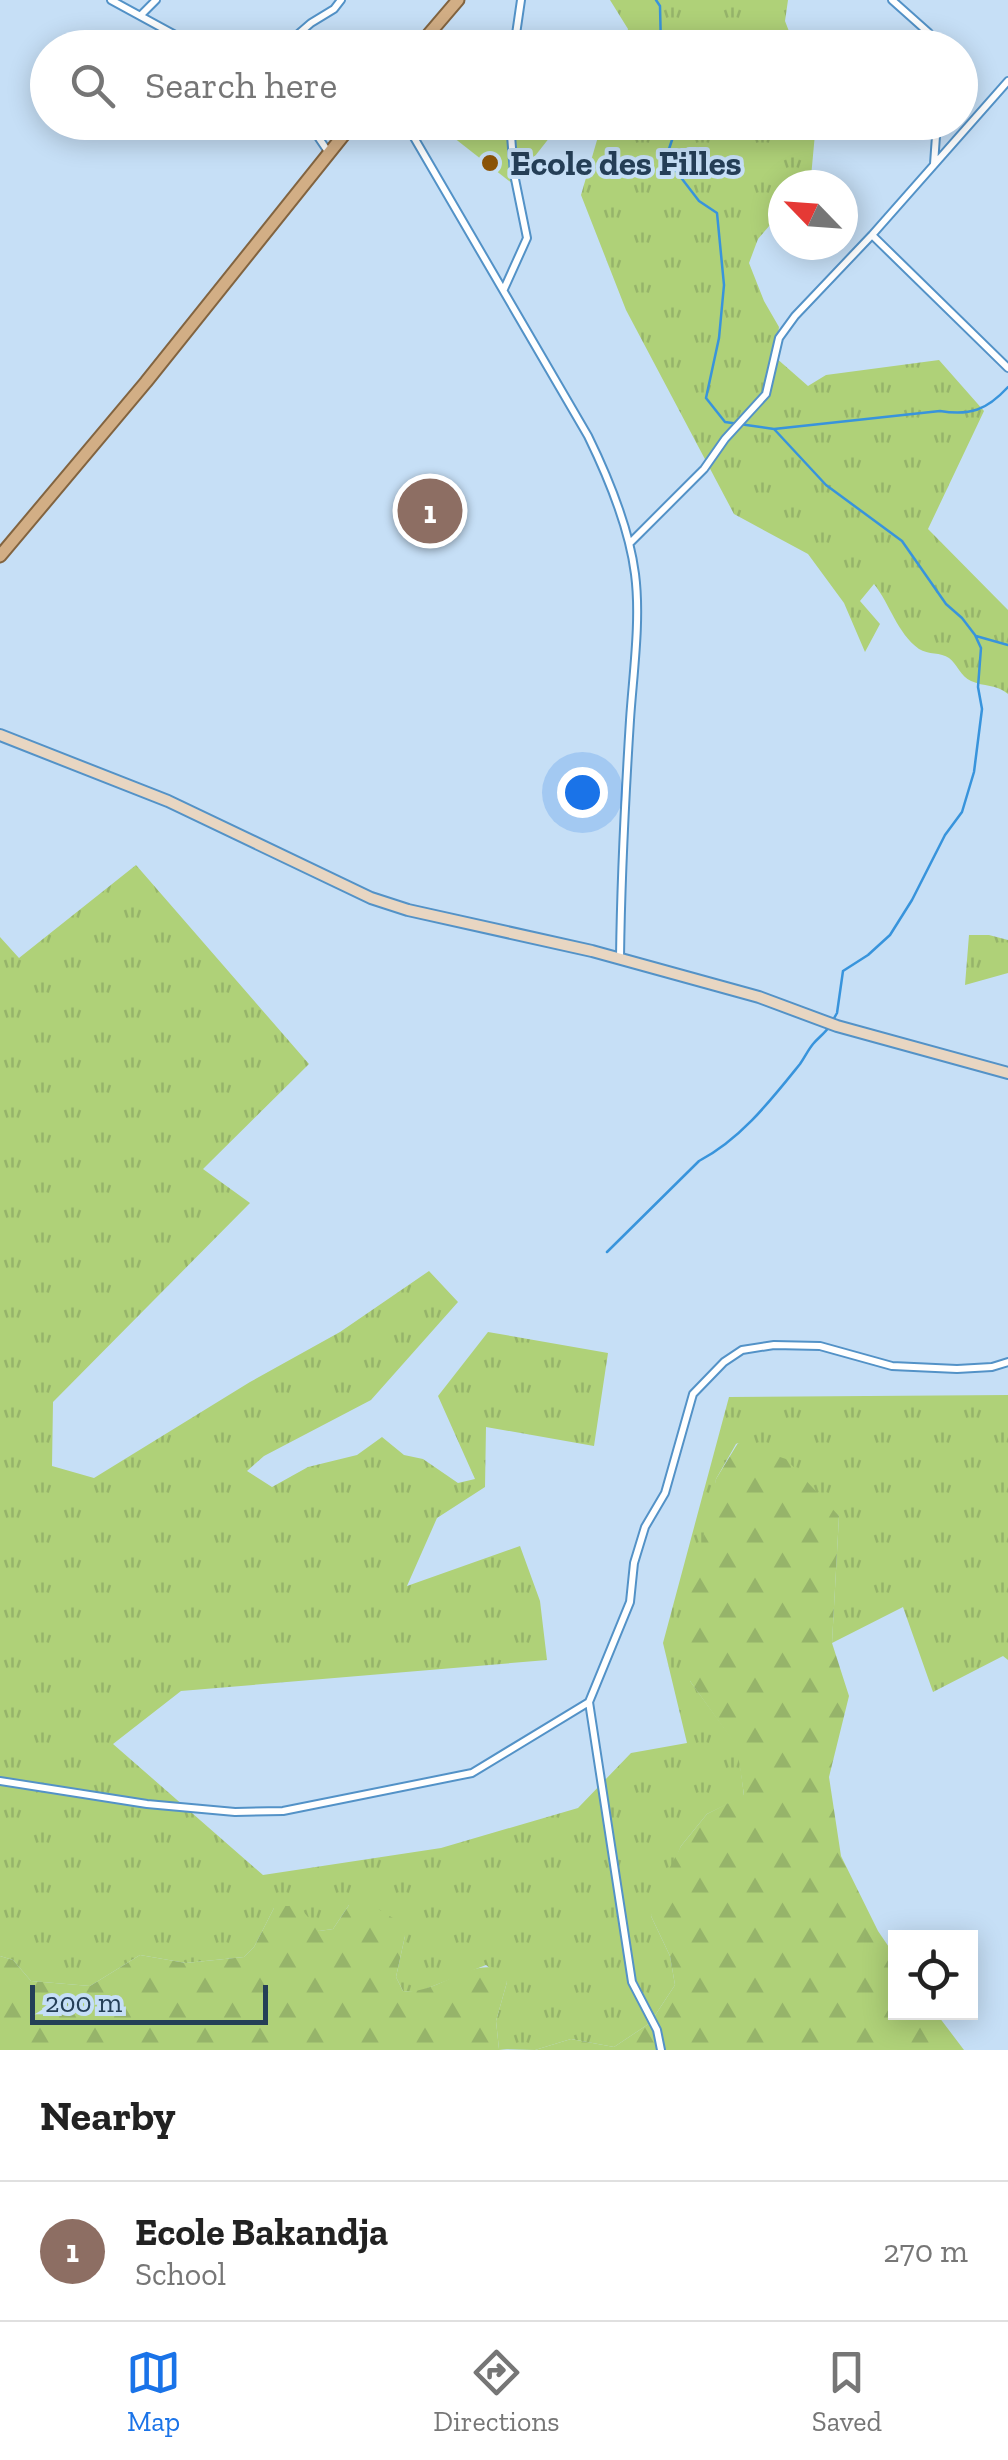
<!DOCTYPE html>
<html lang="en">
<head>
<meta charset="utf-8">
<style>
	body { margin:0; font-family:"Zilla Slab",serif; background:#f6f6f6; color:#222 }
	.controls { position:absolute; right:30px; bottom:30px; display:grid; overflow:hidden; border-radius:0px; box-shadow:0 5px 25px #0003 }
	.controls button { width:90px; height:90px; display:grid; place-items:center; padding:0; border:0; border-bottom:2px solid #e0e0e0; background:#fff; color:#222; font:50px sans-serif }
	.compass { position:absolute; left:768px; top:170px; width:90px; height:90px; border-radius:50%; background:#fff; box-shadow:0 5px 25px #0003; rotate:295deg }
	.scale { position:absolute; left:30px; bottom:25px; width:238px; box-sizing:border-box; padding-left:10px; border:5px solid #253f57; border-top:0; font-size:28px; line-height:35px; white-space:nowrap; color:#253f57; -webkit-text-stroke:8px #c6dff6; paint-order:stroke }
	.you { position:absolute; left:582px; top:792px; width:35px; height:35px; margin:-25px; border:8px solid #fff; border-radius:50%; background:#1a73e8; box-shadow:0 0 0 15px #1a73e833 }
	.badge { display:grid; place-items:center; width:65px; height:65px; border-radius:50%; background:#1a73e8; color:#fff; font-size:32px; font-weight:700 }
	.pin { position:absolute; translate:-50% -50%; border:5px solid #fff; box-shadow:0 2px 10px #0006 }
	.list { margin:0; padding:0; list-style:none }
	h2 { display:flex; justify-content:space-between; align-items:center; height:130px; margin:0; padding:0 40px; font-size:42px }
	h2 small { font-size:32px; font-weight:400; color:#767676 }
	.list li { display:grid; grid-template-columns:65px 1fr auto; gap:30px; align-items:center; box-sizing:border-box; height:140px; padding:0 40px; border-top:2px solid #e0e0e0 }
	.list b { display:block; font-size:38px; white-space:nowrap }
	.list p { margin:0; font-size:32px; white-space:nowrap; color:#767676 }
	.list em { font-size:32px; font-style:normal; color:#767676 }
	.icon { flex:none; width:55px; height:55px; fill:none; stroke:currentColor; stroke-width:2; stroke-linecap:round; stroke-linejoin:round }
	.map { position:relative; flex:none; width:1008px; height:2050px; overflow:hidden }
	.search { position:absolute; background:#fff; box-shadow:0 5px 25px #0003; left:30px; right:30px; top:30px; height:110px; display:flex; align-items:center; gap:25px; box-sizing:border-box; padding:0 35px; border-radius:55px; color:#767676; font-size:38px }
	.sheet { height:270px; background:#fff }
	nav { display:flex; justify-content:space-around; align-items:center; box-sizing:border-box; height:140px; border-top:2px solid #e0e0e0; background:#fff; font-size:28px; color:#767676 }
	nav a { display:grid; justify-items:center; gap:5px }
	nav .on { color:#1a73e8 }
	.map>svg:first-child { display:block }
	.grass { fill:url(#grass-tufts) }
	.forest { fill:url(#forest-firs) }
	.pitch { fill:#afd178 }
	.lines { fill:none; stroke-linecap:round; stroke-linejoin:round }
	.stream { stroke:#3894dc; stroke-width:2.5 }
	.street-casing { stroke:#5392c7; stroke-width:10 }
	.secondary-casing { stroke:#5392c7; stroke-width:14 }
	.primary-casing { stroke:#826440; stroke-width:15 }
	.street { stroke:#fff; stroke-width:6 }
	.secondary { stroke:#e8d6c2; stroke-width:10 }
	.primary { stroke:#d2ae85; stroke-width:11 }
	.poi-dot { fill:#8c5408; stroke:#c6dff6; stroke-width:4 }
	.labels { text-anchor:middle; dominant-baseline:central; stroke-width:8; stroke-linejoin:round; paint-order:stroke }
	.poi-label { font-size:35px; font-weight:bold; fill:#253f57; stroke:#c6dff6; text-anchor:start }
</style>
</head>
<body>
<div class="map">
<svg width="1008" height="2050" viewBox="0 0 1008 2050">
	<defs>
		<pattern id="grass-tufts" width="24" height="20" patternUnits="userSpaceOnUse" patternTransform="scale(2.5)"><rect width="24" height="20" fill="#afd178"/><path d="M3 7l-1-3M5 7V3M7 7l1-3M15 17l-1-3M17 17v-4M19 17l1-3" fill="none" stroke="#96b46a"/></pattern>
		<pattern id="forest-firs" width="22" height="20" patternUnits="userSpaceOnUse" patternTransform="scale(2.5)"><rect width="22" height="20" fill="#afd178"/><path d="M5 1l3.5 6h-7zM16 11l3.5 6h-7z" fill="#96b46a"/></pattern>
	</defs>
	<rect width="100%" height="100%" fill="#c6dff6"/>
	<path class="grass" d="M610,0h178l-3,21 10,26h-172l5,-18z
		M602,123h214l-5,54 -6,8h-22v25l-25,29 -9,24 15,38 15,26 -4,30 33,29 18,-11 113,-15 45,51 -56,118 80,81v84c-12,-10 -24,-7 -37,-13 -10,-4 -14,-17 -22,-23 -8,-6 -21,-3 -30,-9 -22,-16 -29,-45 -45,-65l-14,17 20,23 -15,28 -21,-49 -36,-49 -74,-40 -108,-204 -45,-115z
		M136,865l173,199 -106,105 47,34 -197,199 -1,64 42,12 156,-96 90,-50 89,-61 29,31 -87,98 -107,56 -17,15 25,16 36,-20 49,-12 25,-18 22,18 19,4 35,24 17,-4 -37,-83 50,-64 120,21 -14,93 -108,-19 -1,60 -48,31 -30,68 113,-40 20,55 7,59 -366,31 -68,53 150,131 178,-27 137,-40 53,-55 56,-10 -24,-100 66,-246 279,-2v265l-5,-4 -70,36 -30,-85 -71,36 7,-127 -101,-73 -2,1 -20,35 -26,202 48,66 6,49 -37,18 -26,32 -30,70 19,40 5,29 -25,38 -36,24 -43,-8 -36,11 -36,-1 -3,-28 11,-39 -21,-17 -68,27 -15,-1 -7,-14 9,-41 -56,-31 -16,24 -14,2 -45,-23 -20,39 -10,10 -58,6 -46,-8 -50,31 -59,-5 -18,-21 -13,-4v-1019l19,21z
		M969,935h20l19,5v33l-43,12z"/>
	<path class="forest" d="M738,1443l48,16 53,57 -7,127 17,53 -20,81 12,79 37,75 17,25 1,56 40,1 28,37h-429l36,-11 43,8 36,-24 25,-38 -5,-29 -19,-40 2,-16 28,-54 26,-32 37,-19 -7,-48 -47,-66 -10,-39 36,-163z
		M362,1899l39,24 4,13 -9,41 7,14c34,4 64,-32 97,-22l7,13 -11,39 3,28 8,1h-507v-94l13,4 18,21 59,5 50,-31 46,8 58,-6 10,-10 20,-39c27,-7 30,5 45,23l14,-2 16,-24z"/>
	<path class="pitch" d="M435,123h126l-48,61z"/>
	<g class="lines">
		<path class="stream" d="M656,0l4,6 1,42
			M678,122l-12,36 33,43 18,12 7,72 -5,53 -13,60 19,24 49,7 166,-18c30,5 47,-1 68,-24
			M774,429l52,56 76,56 44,63 16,14 13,17 6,13 -3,39 4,22 -8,63 -12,40 -17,23 -33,65 -22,35 -22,20 -25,16 -6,42 -4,7
			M976,636l32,9
			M607,1252l92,-91c42,-22 72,-61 101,-97 5,-7 8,-14 13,-20 5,-6 11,-10 16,-17"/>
		<defs>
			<path id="street" d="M111,0l88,48
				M892,0l37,33 -1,15
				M141,15l15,-15
				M282,48l29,-25 23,-14 7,-9
				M514,48l7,-48
				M308,122l21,31
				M405,122l183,314c21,43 41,91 47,138 6,46 -2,100 -5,146 -5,79 -9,159 -10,238
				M934,164l3,-42
				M872,235l136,133
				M504,289l23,-51 -13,-64 -4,-52
				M630,543l74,-74 21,-30 41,-45 13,-56 16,-22 77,-81 136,-154
				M589,1702l43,280 25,48 4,20
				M0,1781l147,23 88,8 48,-1 189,-38 117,-71 41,-100 4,-39 11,-36 20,-34 28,-99 31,-32 18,-12 32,-5 46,1 72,20 65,3 35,-2 16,-5"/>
			<path id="secondary" d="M0,735l168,66 203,97 37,12 184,41 167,46 78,29 171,47"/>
			<path id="primary" d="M417,48l41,-48
				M0,556l146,-174 208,-260"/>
		</defs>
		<use href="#street" class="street-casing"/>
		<use href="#secondary" class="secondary-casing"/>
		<use href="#primary" class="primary-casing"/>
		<use href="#street" class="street"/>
		<use href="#secondary" class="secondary"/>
		<use href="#primary" class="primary"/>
	</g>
	<circle class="poi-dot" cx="490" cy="163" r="10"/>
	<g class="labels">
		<g class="poi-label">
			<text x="510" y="163">Ecole des Filles</text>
		</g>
	</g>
</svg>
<div class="controls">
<button><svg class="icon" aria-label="locate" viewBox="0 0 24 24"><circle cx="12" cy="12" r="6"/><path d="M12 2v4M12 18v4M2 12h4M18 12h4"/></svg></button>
</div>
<svg class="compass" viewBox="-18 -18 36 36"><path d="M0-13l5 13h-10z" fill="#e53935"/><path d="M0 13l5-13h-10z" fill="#767676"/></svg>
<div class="scale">200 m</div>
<div class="you"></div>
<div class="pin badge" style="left:430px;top:511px;background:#8d6e63">1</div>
<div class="search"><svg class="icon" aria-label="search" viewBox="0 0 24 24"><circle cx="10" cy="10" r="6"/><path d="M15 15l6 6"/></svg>Search here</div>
</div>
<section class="sheet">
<h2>Nearby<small></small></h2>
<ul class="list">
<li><span class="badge" style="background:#8d6e63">1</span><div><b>Ecole Bakandja</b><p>School</p></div><em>270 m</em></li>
</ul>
</section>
<nav>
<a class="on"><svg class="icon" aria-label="map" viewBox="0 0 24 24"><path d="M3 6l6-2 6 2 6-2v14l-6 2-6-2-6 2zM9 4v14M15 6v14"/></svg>Map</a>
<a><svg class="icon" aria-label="directions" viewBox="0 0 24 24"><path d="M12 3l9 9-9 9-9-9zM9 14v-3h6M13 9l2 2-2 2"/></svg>Directions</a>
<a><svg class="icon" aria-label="saved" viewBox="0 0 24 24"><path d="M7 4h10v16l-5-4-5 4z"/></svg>Saved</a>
</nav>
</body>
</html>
